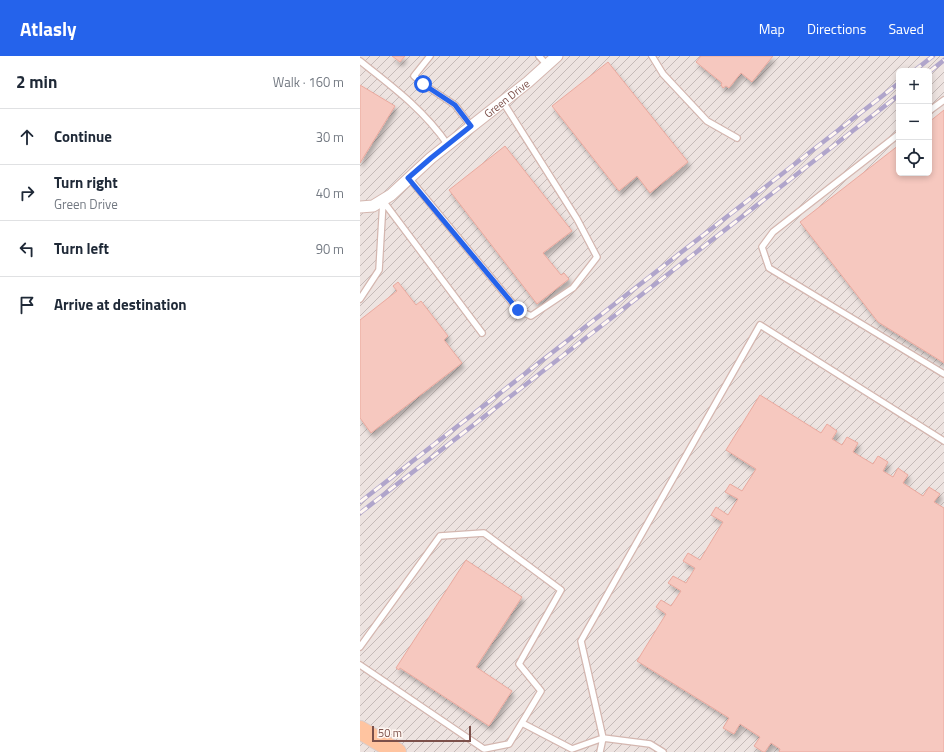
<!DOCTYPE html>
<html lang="en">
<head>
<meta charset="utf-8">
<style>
	body { margin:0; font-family:"Titillium Web",sans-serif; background:#f6f6f7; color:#1f2937 }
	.controls { position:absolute; right:12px; top:12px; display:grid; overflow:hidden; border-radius:6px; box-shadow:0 2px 6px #0003 }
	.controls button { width:36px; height:36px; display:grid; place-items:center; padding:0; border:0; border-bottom:1px solid #e0e1e3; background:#fff; color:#1f2937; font:20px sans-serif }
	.scale { position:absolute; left:12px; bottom:10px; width:99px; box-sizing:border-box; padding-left:4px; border:2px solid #7c504a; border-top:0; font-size:11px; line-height:14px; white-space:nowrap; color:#7c504a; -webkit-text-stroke:3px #fff7f2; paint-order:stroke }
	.stop { position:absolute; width:12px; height:12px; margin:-9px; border:3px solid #2563eb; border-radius:50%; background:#fff }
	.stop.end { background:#2563eb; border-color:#fff; box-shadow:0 1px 4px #0008 }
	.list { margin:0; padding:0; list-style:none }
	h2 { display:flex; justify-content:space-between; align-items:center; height:52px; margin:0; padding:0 16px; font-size:17px }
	h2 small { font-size:13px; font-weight:400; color:#747a83 }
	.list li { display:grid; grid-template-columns:26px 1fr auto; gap:12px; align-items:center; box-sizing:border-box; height:56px; padding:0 16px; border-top:1px solid #e0e1e3 }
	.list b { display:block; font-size:15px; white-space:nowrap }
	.list p { margin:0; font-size:13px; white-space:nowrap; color:#747a83 }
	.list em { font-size:13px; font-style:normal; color:#747a83 }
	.icon { flex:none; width:22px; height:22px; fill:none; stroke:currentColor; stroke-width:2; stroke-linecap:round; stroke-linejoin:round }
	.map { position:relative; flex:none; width:584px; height:696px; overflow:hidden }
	header { display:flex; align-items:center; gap:24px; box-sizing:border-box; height:56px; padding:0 20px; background:#2563eb; color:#fff }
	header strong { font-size:19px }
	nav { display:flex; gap:22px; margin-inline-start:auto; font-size:14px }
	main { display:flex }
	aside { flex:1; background:#fff }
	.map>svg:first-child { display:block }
	.industrial { fill:url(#industrial-furrows); fill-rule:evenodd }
	.building { fill:#f6c8bf; stroke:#eaa99e; filter:url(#shadow) }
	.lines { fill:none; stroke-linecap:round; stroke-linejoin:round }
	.lane-casing { stroke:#d4b7b0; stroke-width:8 }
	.street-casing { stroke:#d4b7b0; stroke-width:13 }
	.primary-casing { stroke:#dacecc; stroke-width:20 }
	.lane { stroke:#fff; stroke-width:5.5 }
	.street { stroke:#fff; stroke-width:11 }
	.primary { stroke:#ffc4a0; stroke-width:18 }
	.rail-casing { stroke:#b0a5cb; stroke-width:4.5 }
	.rail { stroke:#fff7f2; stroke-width:3; stroke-dasharray:9; stroke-linecap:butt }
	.route { stroke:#2563eb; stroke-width:5 }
	.labels { text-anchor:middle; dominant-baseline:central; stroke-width:3; stroke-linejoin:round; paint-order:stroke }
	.street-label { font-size:11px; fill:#7c504a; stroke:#fff7f2 }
</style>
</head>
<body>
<header>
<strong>Atlasly</strong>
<nav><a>Map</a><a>Directions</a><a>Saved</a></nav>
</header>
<main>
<aside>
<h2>2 min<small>Walk · 160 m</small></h2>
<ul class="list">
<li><svg class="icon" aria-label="ahead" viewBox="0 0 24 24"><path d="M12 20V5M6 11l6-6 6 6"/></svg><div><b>Continue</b></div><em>30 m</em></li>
<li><svg class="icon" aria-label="right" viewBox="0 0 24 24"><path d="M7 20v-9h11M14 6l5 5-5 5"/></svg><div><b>Turn right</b><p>Green Drive</p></div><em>40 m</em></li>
<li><svg class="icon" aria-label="left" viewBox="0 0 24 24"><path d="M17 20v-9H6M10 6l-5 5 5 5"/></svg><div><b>Turn left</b></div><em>90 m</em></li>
<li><svg class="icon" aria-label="arrive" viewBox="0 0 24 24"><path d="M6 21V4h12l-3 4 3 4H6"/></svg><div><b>Arrive at destination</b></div></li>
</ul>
</aside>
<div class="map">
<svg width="584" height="696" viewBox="0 0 584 696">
	<defs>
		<pattern id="industrial-furrows" width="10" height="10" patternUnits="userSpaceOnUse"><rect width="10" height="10" fill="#ede3e0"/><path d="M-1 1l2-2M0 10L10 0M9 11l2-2" fill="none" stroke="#c5bab8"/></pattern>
		<filter id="shadow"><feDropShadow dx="2.5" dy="4.5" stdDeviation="2" flood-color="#0004"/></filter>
	</defs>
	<rect width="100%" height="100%" fill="#fef1ea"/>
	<path class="industrial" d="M0,0h584v696h-584zM539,15h30v102h-30z"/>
	<path class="building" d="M32,0h13l-5,6z
		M341,0h72l-21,26 -11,-9 -12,15 -3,-2 -3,2 -2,-3 1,-2 -26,-21z
		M248,6l80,100 -38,31 -13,-17 -18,15 -67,-85z
		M0,29l35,21 -35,57z
		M584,54v253l-66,-41 -78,-100 99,-77v28h30v-51z
		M145,90l67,85 -29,22 18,22 3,-2 5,6 -32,25 -88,-114z
		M38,226l18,23 5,-4 27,35 -4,4 18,23 -91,70 -11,-15v-98l37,-29 -4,-5z
		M400,339l61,38 6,-9 10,7 -5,8 10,6 5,-8 11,6 -5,9 20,12 5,-8 10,6 -5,9 10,6 5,-9 10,7 -5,8 20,13 6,-9 11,7 -6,8 10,6v244h-165l1,-3 -9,-6 -6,9h-2l-9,-6 6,-9 -20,-13 -6,10 -11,-6 6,-10 -92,-57 29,-47 -10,-7 5,-7 10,6 10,-15 -13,-8 5,-7 13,7 9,-15 -12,-7 5,-8 12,7 23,-38 -12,-7 5,-8 12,8 10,-16 -13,-7 5,-8 12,7 14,-22 -30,-19z
		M106,504l56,37 -46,70 36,24 -23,35 -89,-58 -1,2 -3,-2z"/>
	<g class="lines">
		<defs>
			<path id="lane" d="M70,0l-16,20 9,8 32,21 16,21
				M179,0l8,9
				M292,0l11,18 44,47 30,17
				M0,5c33,26 64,49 88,84
				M569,55l15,-11
				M539,78l-126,98 -11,15 7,21 175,106
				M49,122l109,132 13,6 42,-28 24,-31 -20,-38 -74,-117
				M23,145l99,132
				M0,243l19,-29 4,-69
				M0,591l80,-111 44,-3 77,57 -42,74 22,27 -32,53 -25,5 -124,-84
				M162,667l50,26 31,-11 47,6 13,8
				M240,696l3,-14 -22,-97 179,-316 184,116"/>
			<g id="street">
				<path id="s1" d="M0,151l13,-1 18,-11 40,-37 97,-76 29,-26"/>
			</g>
			<path id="primary" d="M0,674l37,22"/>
		</defs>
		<use href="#lane" class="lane-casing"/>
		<use href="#street" class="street-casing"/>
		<use href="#primary" class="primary-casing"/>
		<use href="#lane" class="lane"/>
		<use href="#street" class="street"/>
		<use href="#primary" class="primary"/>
		<defs>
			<path id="rail" d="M554,15l19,-15
				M569,16l15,-12
				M0,446l539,-419
				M0,457l539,-418"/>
		</defs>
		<use href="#rail" class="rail-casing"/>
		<use href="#rail" class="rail"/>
	</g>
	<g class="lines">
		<path class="route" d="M63,28l32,21 16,21 -40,32 -23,20 110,132"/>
	</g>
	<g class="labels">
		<g class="street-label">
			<text stroke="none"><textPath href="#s1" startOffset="185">Green Drive</textPath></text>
		</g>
	</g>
</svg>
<div class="controls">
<button>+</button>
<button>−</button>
<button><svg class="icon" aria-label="locate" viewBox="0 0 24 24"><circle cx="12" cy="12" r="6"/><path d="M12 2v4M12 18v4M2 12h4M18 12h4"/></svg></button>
</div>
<div class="scale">50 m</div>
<div class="stop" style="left:63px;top:28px"></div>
<div class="stop end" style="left:158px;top:254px"></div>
</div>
</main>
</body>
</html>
